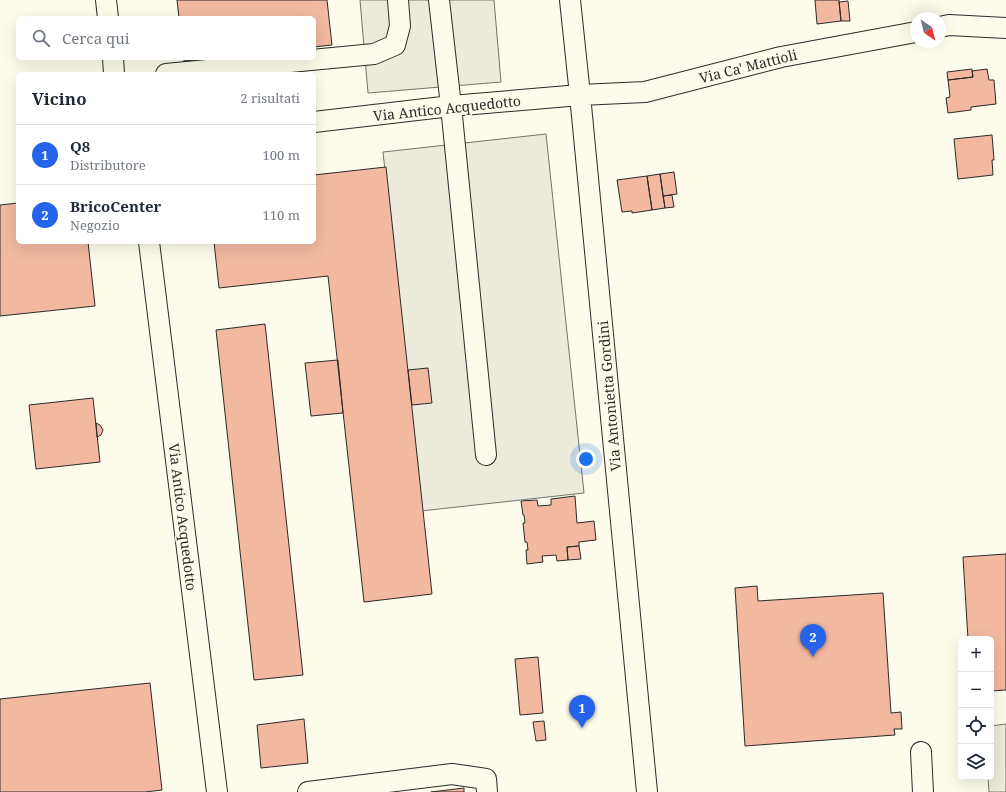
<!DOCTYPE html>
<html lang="it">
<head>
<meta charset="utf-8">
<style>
	body { margin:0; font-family:"Noto Serif",serif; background:#f2f2f3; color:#1f2937 }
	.controls { position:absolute; right:12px; bottom:12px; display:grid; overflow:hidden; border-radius:6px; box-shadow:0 4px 16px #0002 }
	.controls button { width:36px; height:36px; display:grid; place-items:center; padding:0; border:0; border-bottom:1px solid #e0e1e3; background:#fff; color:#1f2937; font:20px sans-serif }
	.compass { position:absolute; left:910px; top:12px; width:36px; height:36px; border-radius:50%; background:#fff; box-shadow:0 4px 16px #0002; rotate:145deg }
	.you { position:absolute; left:586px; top:459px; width:14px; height:14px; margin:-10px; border:3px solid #fff; border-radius:50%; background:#1a73e8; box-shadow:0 0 0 6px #1a73e833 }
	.badge { display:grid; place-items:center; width:26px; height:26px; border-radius:50%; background:#2563eb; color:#fff; font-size:13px; font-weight:700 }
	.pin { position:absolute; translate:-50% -33px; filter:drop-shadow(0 1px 2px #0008) }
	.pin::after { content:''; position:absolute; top:21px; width:14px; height:12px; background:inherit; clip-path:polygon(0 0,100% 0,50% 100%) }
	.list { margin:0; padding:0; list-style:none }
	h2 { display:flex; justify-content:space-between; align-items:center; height:52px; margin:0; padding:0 16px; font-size:17px }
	h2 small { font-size:13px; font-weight:400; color:#747a83 }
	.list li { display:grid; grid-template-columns:26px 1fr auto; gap:12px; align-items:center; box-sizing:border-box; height:60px; padding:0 16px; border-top:1px solid #e0e1e3 }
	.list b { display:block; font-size:15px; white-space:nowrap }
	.list p { margin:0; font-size:13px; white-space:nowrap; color:#747a83 }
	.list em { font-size:13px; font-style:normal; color:#747a83 }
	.icon { flex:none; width:22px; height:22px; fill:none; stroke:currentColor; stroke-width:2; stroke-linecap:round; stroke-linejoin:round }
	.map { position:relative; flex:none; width:1006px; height:792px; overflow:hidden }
	.search { position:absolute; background:#fff; box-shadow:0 4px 16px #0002; left:16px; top:16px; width:300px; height:44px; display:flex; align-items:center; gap:10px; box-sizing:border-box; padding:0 14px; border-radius:6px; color:#747a83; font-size:15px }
	.panel { position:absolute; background:#fff; box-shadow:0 4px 16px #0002; left:16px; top:72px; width:300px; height:172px; border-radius:6px }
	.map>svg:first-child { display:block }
	.parking { fill:#eceadb; stroke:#74746e }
	.building { fill:#f2b8a0; stroke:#2b2b2b }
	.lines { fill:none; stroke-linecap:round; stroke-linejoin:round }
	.minor-casing { stroke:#2b2b2b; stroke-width:22 }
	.minor { stroke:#fdfbea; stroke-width:20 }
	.labels { text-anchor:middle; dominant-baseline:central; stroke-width:3; stroke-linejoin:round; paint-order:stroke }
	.street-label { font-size:14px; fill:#2b2b2b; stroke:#fdfbea }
</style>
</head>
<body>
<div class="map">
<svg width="1006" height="792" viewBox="0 0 1006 792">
	<rect width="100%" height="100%" fill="#fdfbea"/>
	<path class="parking" d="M360,0h134l7,82 -133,11z
		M546,134l38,359 -163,18 -38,-359z
		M1006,724v68h-17l-1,-15h3v-51z"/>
	<path class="building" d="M177,0h150l5,45 -18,2v-29h-135z
		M815,0h24l2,21 -24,3z
		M848,1l2,20h-9l-2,-19z
		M184,58h29l-29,3z
		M972,69l1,8 -25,3 -1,-8z
		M987,69l2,11h5l2,24 -25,3v3l-23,3 -2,-15 4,-1 -2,-17 25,-3 -1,-6z
		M992,135l2,25h-2l1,15 -35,4 -4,-40z
		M386,167l46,427 -68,8 -36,-326 -109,12 -5,-46h100v-67z
		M674,172l3,22 -14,2 -3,-22z
		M660,174l5,34 -13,2 -5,-34z
		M647,176l5,34 -20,3v-2l-10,1 -5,-32z
		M672,195l2,12 -9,1 -2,-12z
		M18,203v39h70l7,64 -95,10v-111z
		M265,324l38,351 -49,5 -38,-350z
		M338,360l5,53 -32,3 -6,-53z
		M428,368l4,35 -20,2 -4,-35z
		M93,398l7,64 -64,7 -7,-64z
		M96,423l4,2 3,5 -2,5 -4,2z
		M575,496l2,27 17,-2 2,19 -17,2v4l-12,1 1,13 -11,1 -1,-6 -14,1 1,6 -16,2 -1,-14h2l-1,-8h-2l-2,-19h2l-1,-8h-1l-2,-14 16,-1 1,6 13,-1v-6z
		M579,546l2,13 -13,1 -1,-13z
		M1006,554v136l-15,1v-52h-23l-5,-82z
		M757,586l1,15 125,-8 8,120 10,-1 1,17h-8l1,6 -150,11 -10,-158z
		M538,657l5,56 -23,2 -5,-56z
		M150,683l12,107 -17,2h-145v-93z
		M304,719l4,44 -47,5 -4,-43z
		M544,721l2,19 -10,1 -3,-19z
		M464,788v4h-33z"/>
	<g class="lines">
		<defs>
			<path id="minor" d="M106,0l2,18
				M439,0l12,106 35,349
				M570,0l10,95 67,697
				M940,27l9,-2 57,3
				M113,58l1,16
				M166,74l208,-20 21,-9 5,-19 -2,-26
				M314,122l137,-16 129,-11 65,-3 136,-35 135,-25
				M149,242l68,550
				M921,752l2,40
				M308,792l144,-18 34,5 1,13"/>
		</defs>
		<use href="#minor" class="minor-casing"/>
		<use href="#minor" class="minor"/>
	</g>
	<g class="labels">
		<g class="street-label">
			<text transform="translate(748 66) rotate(-14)">Via Ca' Mattioli</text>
			<text transform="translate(447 108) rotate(-6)">Via Antico Acquedotto</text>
			<text transform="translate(609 396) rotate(-95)">Via Antonietta Gordini</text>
			<text transform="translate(183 517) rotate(83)">Via Antico Acquedotto</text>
		</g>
	</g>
</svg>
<div class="controls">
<button>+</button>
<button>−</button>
<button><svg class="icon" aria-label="locate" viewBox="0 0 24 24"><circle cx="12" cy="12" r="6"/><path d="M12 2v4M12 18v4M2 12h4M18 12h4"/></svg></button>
<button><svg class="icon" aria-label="layers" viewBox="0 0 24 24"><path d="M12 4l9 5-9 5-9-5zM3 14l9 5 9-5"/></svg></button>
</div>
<svg class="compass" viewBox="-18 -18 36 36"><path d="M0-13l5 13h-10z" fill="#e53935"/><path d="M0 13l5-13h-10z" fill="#747a83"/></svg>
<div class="you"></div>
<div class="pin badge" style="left:582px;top:728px">1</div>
<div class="pin badge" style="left:813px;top:657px">2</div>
<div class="search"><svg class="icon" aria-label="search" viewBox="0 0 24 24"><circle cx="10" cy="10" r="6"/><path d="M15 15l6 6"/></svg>Cerca qui</div>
<section class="panel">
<h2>Vicino<small>2 risultati</small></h2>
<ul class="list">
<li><span class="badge">1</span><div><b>Q8</b><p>Distributore</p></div><em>100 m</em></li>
<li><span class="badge">2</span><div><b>BricoCenter</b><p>Negozio</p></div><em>110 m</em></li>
</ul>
</section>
</div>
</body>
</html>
